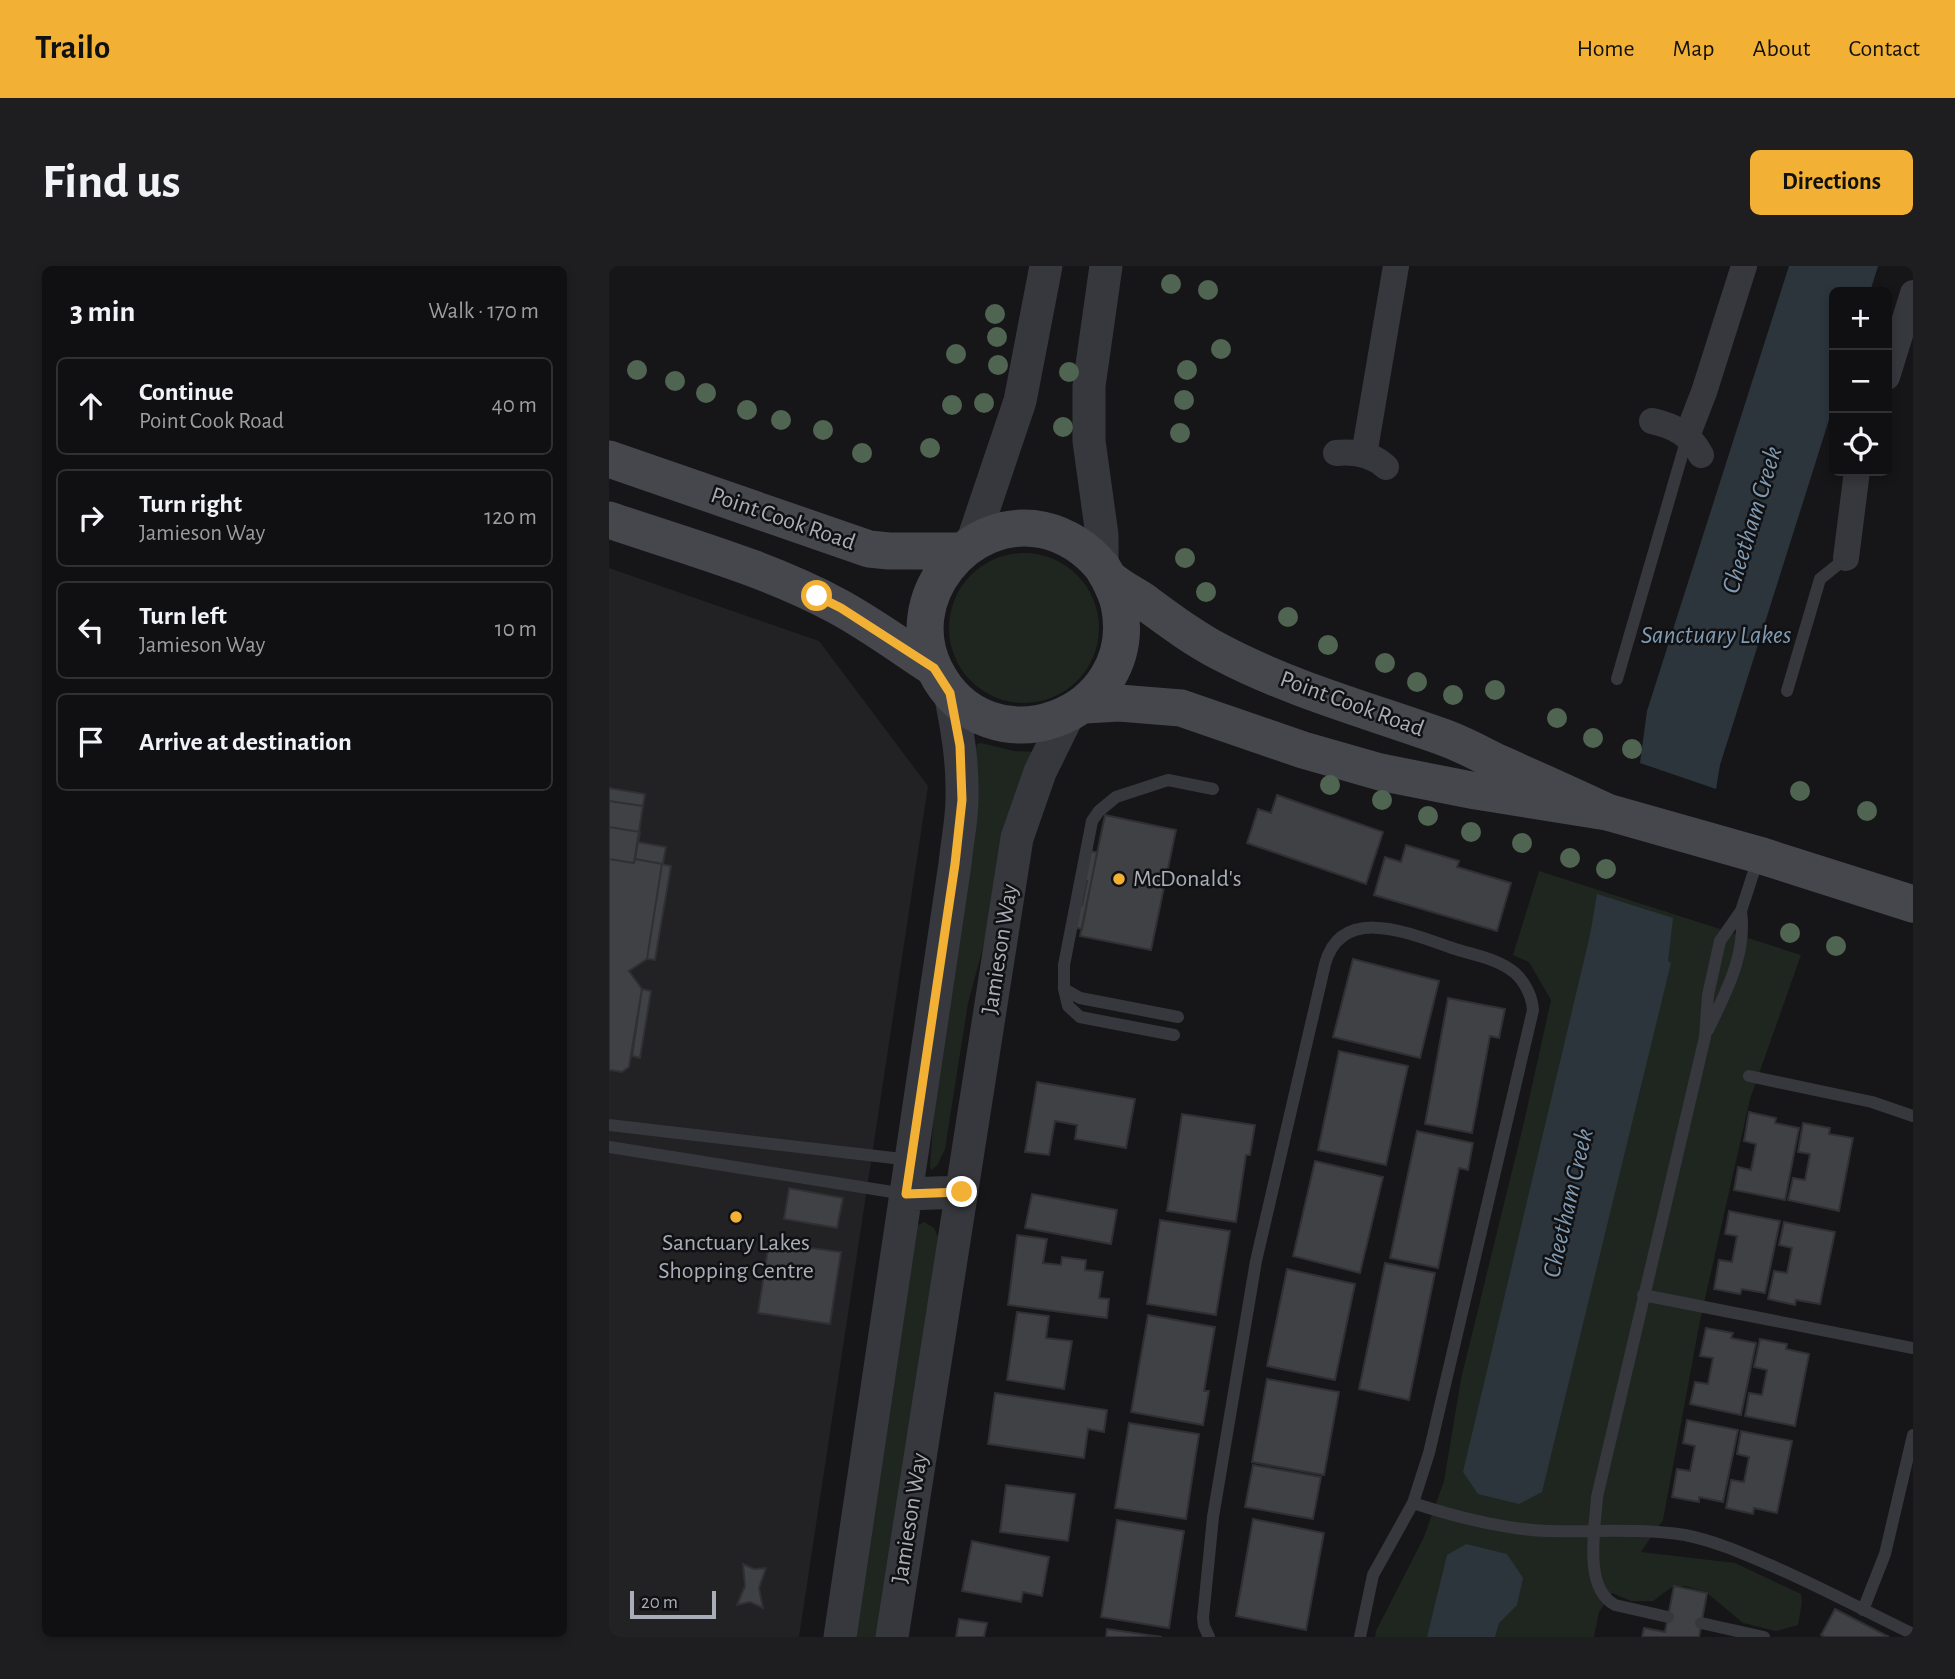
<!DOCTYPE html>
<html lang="en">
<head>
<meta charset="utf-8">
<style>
	body { margin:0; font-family:"Alegreya Sans",sans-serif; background:#1e1e20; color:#f1f3f6 }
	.controls { position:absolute; right:21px; top:21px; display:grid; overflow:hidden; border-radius:10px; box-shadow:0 4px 10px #0003 }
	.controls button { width:63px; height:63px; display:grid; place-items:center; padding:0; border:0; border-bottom:2px solid #303032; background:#101012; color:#f1f3f6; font:35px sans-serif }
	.scale { position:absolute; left:21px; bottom:18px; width:86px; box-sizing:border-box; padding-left:7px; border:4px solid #a8adb8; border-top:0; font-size:19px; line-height:24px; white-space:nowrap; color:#a8adb8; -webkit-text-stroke:5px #111113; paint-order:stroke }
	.stop { position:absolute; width:21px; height:21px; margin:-16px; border:5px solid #f2b134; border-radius:50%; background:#fff }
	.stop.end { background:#f2b134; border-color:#fff; box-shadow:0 2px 7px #0008 }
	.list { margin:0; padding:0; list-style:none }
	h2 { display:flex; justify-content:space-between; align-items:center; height:91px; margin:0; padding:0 28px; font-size:30px }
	h2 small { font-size:23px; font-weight:400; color:#9c9d9f }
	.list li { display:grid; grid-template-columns:46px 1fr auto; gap:21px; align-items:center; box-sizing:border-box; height:98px; margin:0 14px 14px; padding:0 14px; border:2px solid #303032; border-radius:10px }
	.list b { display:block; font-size:26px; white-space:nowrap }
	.list p { margin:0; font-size:23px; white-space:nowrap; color:#9c9d9f }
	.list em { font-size:23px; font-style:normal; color:#9c9d9f }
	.icon { flex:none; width:38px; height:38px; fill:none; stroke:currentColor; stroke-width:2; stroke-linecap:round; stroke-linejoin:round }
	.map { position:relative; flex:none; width:1304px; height:1371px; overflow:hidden; border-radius:10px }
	header { display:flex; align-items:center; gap:42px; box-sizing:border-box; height:98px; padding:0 35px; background:#f2b134; color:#111 }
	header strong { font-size:33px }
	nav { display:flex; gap:38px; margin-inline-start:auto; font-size:24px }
	.intro { display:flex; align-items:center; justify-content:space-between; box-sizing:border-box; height:168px; padding:0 42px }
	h1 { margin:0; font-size:49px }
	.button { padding:18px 32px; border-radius:10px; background:#f2b134; color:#111; font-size:24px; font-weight:700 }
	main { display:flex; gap:42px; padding:0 42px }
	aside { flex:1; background:#101012; border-radius:10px; box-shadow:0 4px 10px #0003 }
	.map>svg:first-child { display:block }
	.built { fill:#222225 }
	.green { fill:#1e261f }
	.water { fill:#2c353c }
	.building { fill:#404145; stroke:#303034; stroke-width:2 }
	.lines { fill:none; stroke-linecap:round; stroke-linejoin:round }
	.service { stroke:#37383d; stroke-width:12 }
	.minor { stroke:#37383d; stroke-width:26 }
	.tertiary { stroke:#37383d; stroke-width:33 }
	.secondary { stroke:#45474d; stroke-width:37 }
	.tree { fill:#506452 }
	.route { stroke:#f2b134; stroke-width:9 }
	.poi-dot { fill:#f2b134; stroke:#111113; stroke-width:2.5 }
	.labels { text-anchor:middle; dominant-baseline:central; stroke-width:5; stroke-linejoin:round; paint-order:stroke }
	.street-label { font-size:24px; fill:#a8adb8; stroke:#111113 }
	.poi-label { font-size:24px; fill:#a8adb8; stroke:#111113; text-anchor:start }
	.water-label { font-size:26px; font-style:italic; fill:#7f9bb3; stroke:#111113 }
</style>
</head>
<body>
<header>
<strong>Trailo</strong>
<nav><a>Home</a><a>Map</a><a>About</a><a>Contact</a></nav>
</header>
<div class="intro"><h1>Find us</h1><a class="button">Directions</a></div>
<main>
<aside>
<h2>3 min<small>Walk · 170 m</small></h2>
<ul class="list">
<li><svg class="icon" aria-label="ahead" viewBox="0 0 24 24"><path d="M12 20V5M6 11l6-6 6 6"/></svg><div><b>Continue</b><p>Point Cook Road</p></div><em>40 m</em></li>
<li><svg class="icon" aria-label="right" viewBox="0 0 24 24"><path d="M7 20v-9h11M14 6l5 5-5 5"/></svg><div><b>Turn right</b><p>Jamieson Way</p></div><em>120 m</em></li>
<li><svg class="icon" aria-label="left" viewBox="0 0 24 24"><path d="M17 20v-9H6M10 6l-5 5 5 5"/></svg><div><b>Turn left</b><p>Jamieson Way</p></div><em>10 m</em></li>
<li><svg class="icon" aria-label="arrive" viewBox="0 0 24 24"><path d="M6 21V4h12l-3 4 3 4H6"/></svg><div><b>Arrive at destination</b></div></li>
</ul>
</aside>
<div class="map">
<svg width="1304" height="1371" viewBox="0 0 1304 1371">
	<rect width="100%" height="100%" fill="#161618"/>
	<path class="built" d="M0,302l210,73 109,145 -129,851h-190z"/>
	<path class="green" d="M340 362a75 75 0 1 1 150 0a75 75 0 1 1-150 0Z
		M372,477l33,8 22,1 -68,251 -23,146 -7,15 -6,6 -2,-3 3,-42 43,-377 1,-4z
		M930,605l262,84 -51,144 -50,222 -37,199 -22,32 94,11 66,31 1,8 -4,23 -22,6 -33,-8 -37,-31 -21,-6 -13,1 -19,14h-22l-19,-8 -13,19 -5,25h-219l1,-6 48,-94 20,-56 17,-102 64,-261 26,-118 -22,-38 -16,-7z
		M315,956l10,6 5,11 -57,398h-28l62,-411z"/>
	<path class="water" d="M1180,0h89l-8,26h-36v112l-114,361 -4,24 -76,-26 7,-52z
		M988,628l76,24 -5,43 3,2 -129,529 -23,12 -41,-10 -15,-22 127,-537z
		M857,1278l41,10 16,24 -6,27 -18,18 -4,14h-68l20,-82z"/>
	<path class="building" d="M0,522l36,6 -2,12 -34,-5z
		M668,529l106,37 -17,52 -119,-41 11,-34 13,4z
		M0,535l34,5 -9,57 -25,-4z
		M496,549l71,15 -25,120 -71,-14z
		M0,561l31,5 -6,31 -25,-4z
		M29,576l28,5 -3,17 -28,-5z
		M797,579l53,16 -2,6 54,16 -14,48 -123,-36 11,-38 16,5z
		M479,585l9,1 -15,77 -10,-2 4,-23 6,1 5,-24 -5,-1z
		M0,593l25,4 1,-4 27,5 -15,95 -18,12 13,18 -13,78 -7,5 -13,-2z
		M53,598l9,2 -16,94 -8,-1z
		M744,693l86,22 -19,77 -87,-21z
		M33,723l9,2 -11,67 -8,-2z
		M839,732l57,11 -6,29 -9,-2 -18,97 -47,-9z
		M730,785l69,15 -22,99 -68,-15z
		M428,816l98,17 -9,49 -51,-9 2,-14 -22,-4 -6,34 -24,-3z
		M1140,846l27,6 -1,5 24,5 -14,72 -51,-10 4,-23 13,3 5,-26 -12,-3z
		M573,848l73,11 -5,30h-4l-10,67 -69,-11z
		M1194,857l27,5 -1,6 24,4 -14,73 -51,-11 5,-22 12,2 5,-26 -12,-2z
		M808,865l56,12 -5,27 -9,-2 -21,100 -48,-10z
		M706,895l68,16 -23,96 -67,-17z
		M180,922l54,10 -6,30 -53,-9z
		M423,928l85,16 -6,34 -86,-16z
		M1120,945l51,10 -15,72 -23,-4 -2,5 -26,-5 5,-29 13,2 5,-26 -12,-2z
		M551,954l70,11 -14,84 -69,-11z
		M1175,956l51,10 -15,72 -24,-4 -1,5 -27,-6 6,-28 13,2 5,-25 -13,-3z
		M408,969l30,4 -4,24 18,2 1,-8 24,3 -1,10 18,2 -4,26 10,1 -2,19 -99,-13z
		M160,976l72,10 -11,72 -72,-11z
		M776,997l50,10 -26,127 -50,-11z
		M678,1003l68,15 -20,96 -68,-14z
		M408,1046l32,4 -3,22 26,3 -8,48 -57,-9z
		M539,1049l67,12 -11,64h5l-6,34 -72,-13z
		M1097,1062l27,5 -2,5 25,5 -15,72 -51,-11 5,-22 13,2 5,-26 -13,-2z
		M1151,1073l27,5 -1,5 23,5 -14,72 -50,-10 4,-23 13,2 5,-25 -13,-3z
		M658,1113l72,13 -15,83 -72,-13z
		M386,1127l112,17 -3,22 -16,-3 -4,29 -96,-14z
		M1078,1154l51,10 -15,72 -24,-5v5l-27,-5 5,-28 13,2 5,-25 -12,-3z
		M520,1157l70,11 -13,85 -71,-11z
		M1132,1165l51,10 -15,72 -23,-5 -1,6 -27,-6 5,-28 13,2 5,-25 -12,-3z
		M644,1199l68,12 -8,42 -68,-12z
		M397,1219l69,9 -7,47 -68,-9z
		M644,1253l71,14 -18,97 -70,-14z
		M508,1254l67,11 -15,97 -68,-11z
		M363,1275l77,16 -7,39 -19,-4 -2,10 -59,-11z
		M134,1298l11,5 12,-1 -7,20 4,20 -13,-6 -13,3 8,-19z
		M1065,1320l33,7 -8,44h-57l2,-9 21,4z
		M1226,1343l54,28h-64l-4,-2z
		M350,1353l28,4 -3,14h-28z
		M498,1363l55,8h-56z"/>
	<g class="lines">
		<path class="service" d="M1008,413l70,-241
			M1178,425l33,-112 26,-21
			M455,723l4,17 12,11 94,18
			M569,751l-98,-19 -16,-9v-24l28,-144 7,-10 17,-14 52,-17 45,9
			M1099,764c18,-38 39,-76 33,-119
			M1140,810l123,26 41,14
			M0,859l302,35
			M0,881l296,47
			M1034,1029l270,53
			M804,1237c43,14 88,26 134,28 46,1 93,-3 138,4 30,6 57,18 85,30 49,21 95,46 143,69
			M1254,1344l22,-56 28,-119
			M1059,1351l-53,-12c-32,-17 -20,-76 -18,-108l108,-460 3,-42 12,-54 21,-30 17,-52
			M1092,1357l63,14
			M600,1371l-5,-11 -1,-8 10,-101 43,-256 69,-297c17,-62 89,-29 130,-15 19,6 44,10 60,24 10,9 17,23 18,37l-104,443 -16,50 -40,72 -13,62"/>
		<path class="minor" d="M1278,111l26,-84
			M1043,155c22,5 38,13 49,34
			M1078,170l17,-44 40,-126
			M727,187c19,-2 36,1 50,14
			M755,189l32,-189
			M1237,292l11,-87"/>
		<path class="tertiary" d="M363,277l48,-142 26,-135
			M493,302v-33l-13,-94v-55l17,-120
			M297,928l56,-2
			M231,1371l115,-773c2,-22 7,-44 7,-66 1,-36 -5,-70 -12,-105
			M283,1371l125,-799 23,-66 28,-57"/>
		<path class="secondary" d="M0,193l260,90 20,2h72
			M0,254c77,26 158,48 230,87 33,18 64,41 95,61
			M499,311c4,8 9,18 11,27 24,114 -132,170 -184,66 -36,-71 32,-156 108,-140 23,5 44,19 59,37 2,3 4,7 6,10 9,9 23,16 34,23 26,19 51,38 78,52 70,37 147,58 220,84 21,7 40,18 59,27 36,16 72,32 108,49
			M476,439l34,-2 62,5 122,42 77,22 96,19 131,21 152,43 154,49"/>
	</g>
	<g class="tree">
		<circle cx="562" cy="18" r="10"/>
		<circle cx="599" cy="24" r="10"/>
		<circle cx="386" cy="48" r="10"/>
		<circle cx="388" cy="71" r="10"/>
		<circle cx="612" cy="83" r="10"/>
		<circle cx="347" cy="88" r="10"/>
		<circle cx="389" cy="99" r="10"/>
		<circle cx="28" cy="104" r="10"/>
		<circle cx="578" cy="104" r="10"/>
		<circle cx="460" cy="106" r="10"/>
		<circle cx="66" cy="115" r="10"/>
		<circle cx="97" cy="127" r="10"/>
		<circle cx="575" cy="134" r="10"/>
		<circle cx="375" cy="137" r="10"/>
		<circle cx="343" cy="139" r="10"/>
		<circle cx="138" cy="144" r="10"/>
		<circle cx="172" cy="154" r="10"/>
		<circle cx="454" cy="161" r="10"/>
		<circle cx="214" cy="164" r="10"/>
		<circle cx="571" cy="167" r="10"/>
		<circle cx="321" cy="182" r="10"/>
		<circle cx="253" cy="187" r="10"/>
		<circle cx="576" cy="292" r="10"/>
		<circle cx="597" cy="326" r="10"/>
		<circle cx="679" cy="351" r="10"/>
		<circle cx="719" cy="379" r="10"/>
		<circle cx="776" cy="397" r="10"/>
		<circle cx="808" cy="416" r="10"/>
		<circle cx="886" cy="424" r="10"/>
		<circle cx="844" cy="429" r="10"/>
		<circle cx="948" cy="452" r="10"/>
		<circle cx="984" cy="472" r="10"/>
		<circle cx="1023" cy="483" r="10"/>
		<circle cx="721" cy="519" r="10"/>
		<circle cx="1191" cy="525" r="10"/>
		<circle cx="773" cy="534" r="10"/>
		<circle cx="1258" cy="545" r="10"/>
		<circle cx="819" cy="550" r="10"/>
		<circle cx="862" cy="566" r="10"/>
		<circle cx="913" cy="577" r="10"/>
		<circle cx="961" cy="592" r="10"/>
		<circle cx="997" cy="603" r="10"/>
		<circle cx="1181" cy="667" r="10"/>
		<circle cx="1227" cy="680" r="10"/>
	</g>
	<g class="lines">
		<path class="route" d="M208,330l24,12 93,60 16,25 10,53 2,54 -7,64 -49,330 56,-2"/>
	</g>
	<g class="poi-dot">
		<circle cx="510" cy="613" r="7"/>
		<circle cx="127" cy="951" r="7"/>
	</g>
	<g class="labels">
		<g class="street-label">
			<text transform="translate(174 253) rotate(19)">Point Cook Road</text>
			<text transform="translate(743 438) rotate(20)">Point Cook Road</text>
			<text transform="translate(391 683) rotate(-81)">Jamieson Way</text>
			<text transform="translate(301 1252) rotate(-81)">Jamieson Way</text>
		</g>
		<g class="poi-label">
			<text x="524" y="613">McDonald's</text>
			<text x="127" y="977" text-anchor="middle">Sanctuary Lakes<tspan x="127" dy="28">Shopping Centre</tspan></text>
		</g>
		<g class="water-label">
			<text transform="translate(1143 254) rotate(-73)">Cheetham Creek</text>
			<text x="1107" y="369">Sanctuary Lakes</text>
			<text transform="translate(959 937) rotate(-77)">Cheetham Creek</text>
		</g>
	</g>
</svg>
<div class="controls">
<button>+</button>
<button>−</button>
<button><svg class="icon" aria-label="locate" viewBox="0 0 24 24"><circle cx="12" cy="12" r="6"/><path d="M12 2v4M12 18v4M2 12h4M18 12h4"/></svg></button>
</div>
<div class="scale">20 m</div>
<div class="stop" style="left:208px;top:330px"></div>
<div class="stop end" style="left:353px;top:926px"></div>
</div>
</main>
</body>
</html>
